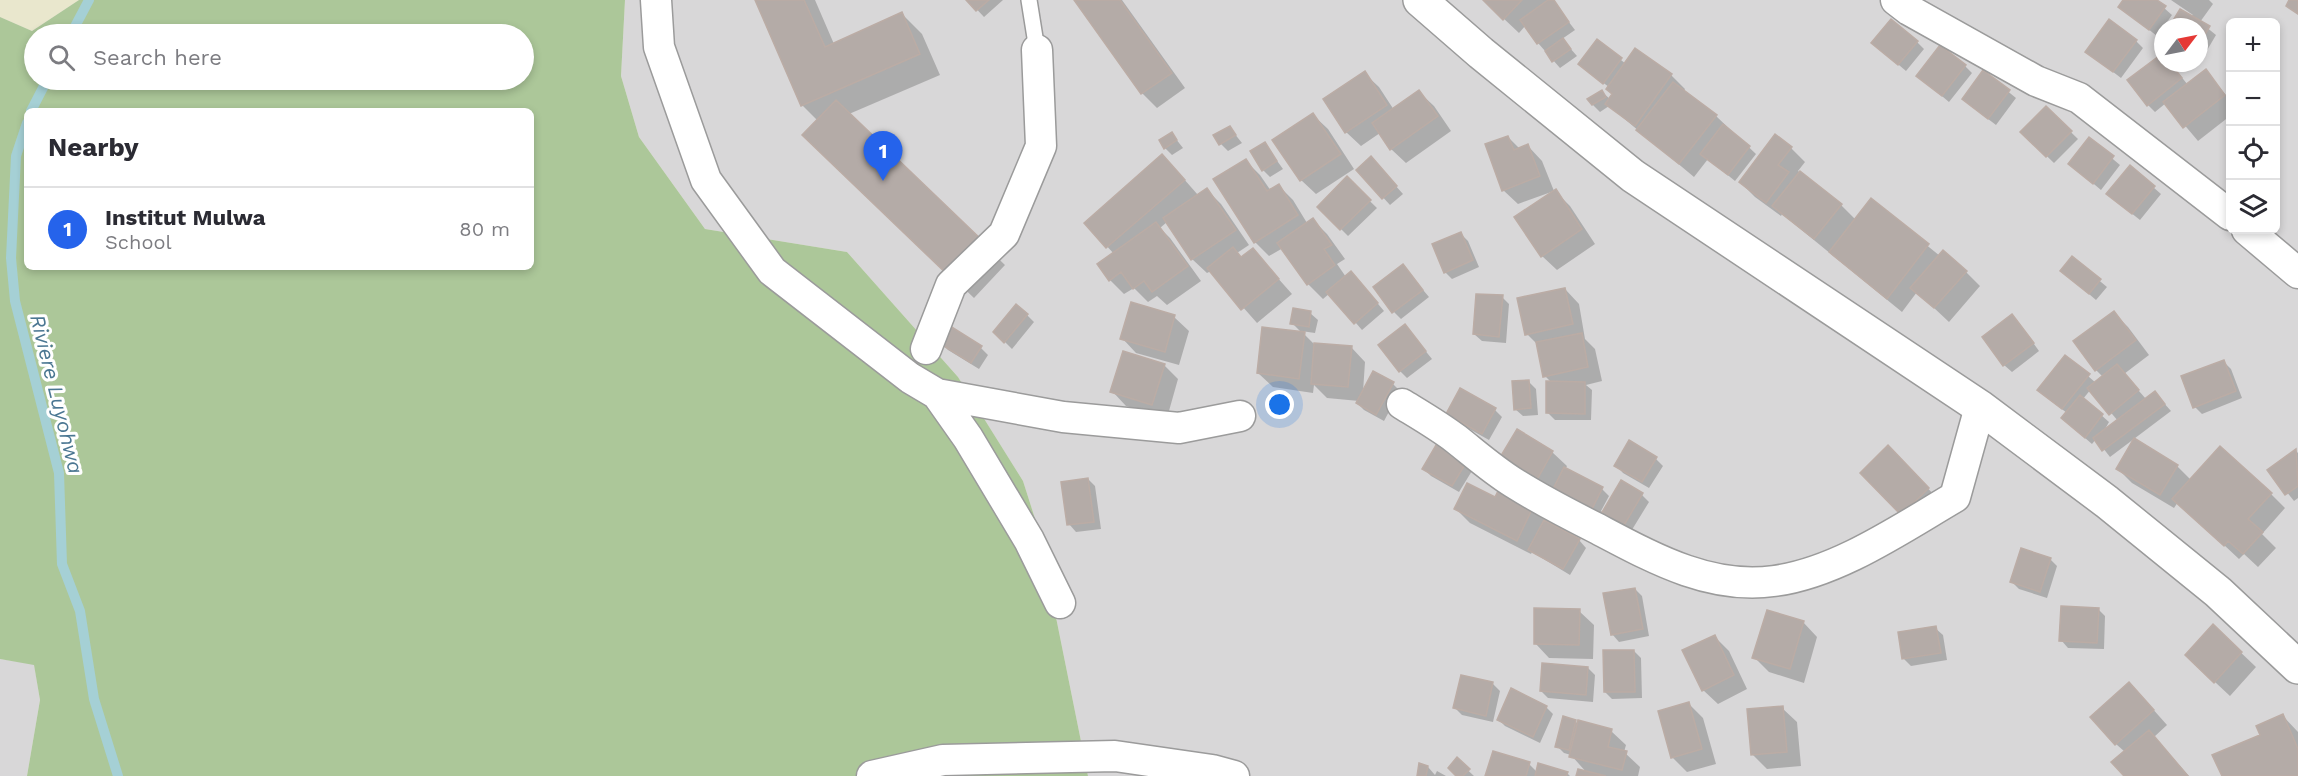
<!DOCTYPE html>
<html lang="en">
<head>
<meta charset="utf-8">
<style>
	body { margin:0; font-family:"Work Sans",sans-serif; background:#f2f2f3; color:#2b2b33 }
	.controls { position:absolute; right:18px; top:18px; display:grid; overflow:hidden; border-radius:9px; box-shadow:0 3px 9px #0003 }
	.controls button { width:54px; height:54px; display:grid; place-items:center; padding:0; border:0; border-bottom:2px solid #e1e1e2; background:#fff; color:#2b2b33; font:30px sans-serif }
	.compass { position:absolute; left:2154px; top:18px; width:54px; height:54px; border-radius:50%; background:#fff; box-shadow:0 3px 9px #0003; rotate:58deg }
	.you { position:absolute; left:1280px; top:405px; width:21px; height:21px; margin:-15px; border:4px solid #fff; border-radius:50%; background:#1a73e8; box-shadow:0 0 0 9px #1a73e833 }
	.badge { display:grid; place-items:center; width:39px; height:39px; border-radius:50%; background:#2563eb; color:#fff; font-size:20px; font-weight:700 }
	.pin { position:absolute; translate:-50% -50px; filter:drop-shadow(0 2px 3px #0008) }
	.pin::after { content:''; position:absolute; top:32px; width:21px; height:18px; background:inherit; clip-path:polygon(0 0,100% 0,50% 100%) }
	.list { margin:0; padding:0; list-style:none }
	h2 { display:flex; justify-content:space-between; align-items:center; height:78px; margin:0; padding:0 24px; font-size:26px }
	h2 small { font-size:20px; font-weight:400; color:#7c7c81 }
	.list li { display:grid; grid-template-columns:39px 1fr auto; gap:18px; align-items:center; box-sizing:border-box; height:84px; padding:0 24px; border-top:2px solid #e1e1e2 }
	.list b { display:block; font-size:22px; white-space:nowrap }
	.list p { margin:0; font-size:20px; white-space:nowrap; color:#7c7c81 }
	.list em { font-size:20px; font-style:normal; color:#7c7c81 }
	.icon { flex:none; width:33px; height:33px; fill:none; stroke:currentColor; stroke-width:2; stroke-linecap:round; stroke-linejoin:round }
	.map { position:relative; flex:none; width:2298px; height:776px; overflow:hidden }
	.search { position:absolute; background:#fff; box-shadow:0 3px 9px #0003; left:24px; top:24px; width:510px; height:66px; display:flex; align-items:center; gap:15px; box-sizing:border-box; padding:0 21px; border-radius:33px; color:#7c7c81; font-size:22px }
	.panel { position:absolute; background:#fff; box-shadow:0 3px 9px #0003; left:24px; top:108px; width:510px; height:162px; border-radius:9px }
	.map>svg:first-child { display:block }
	.residential { fill:#d8d7d8; fill-rule:evenodd }
	.farmland { fill:#e9e7cd }
	.forest { fill:#acc799; fill-rule:evenodd }
	.shadow { fill:#0003; fill-rule:evenodd }
	.lines { fill:none; stroke-linecap:round; stroke-linejoin:round }
	.stream { stroke:#a5d0d5; stroke-width:10 }
	.building { fill:#b4aba7; stroke:#bbaca5; stroke-width:1.5 }
	.service-casing { stroke:#9b9b9b; stroke-width:18 }
	.minor-casing { stroke:#9b9b9b; stroke-width:33 }
	.tertiary-casing { stroke:#9b9b9b; stroke-width:36 }
	.service { stroke:#fff; stroke-width:15 }
	.minor { stroke:#fff; stroke-width:30 }
	.tertiary { stroke:#fff; stroke-width:33 }
	.labels { text-anchor:middle; dominant-baseline:central; stroke-width:6; stroke-linejoin:round; paint-order:stroke }
	.water-label { font-size:21px; font-style:italic; fill:#4b7792; stroke:#fff }
</style>
</head>
<body>
<div class="map">
<svg width="2298" height="776" viewBox="0 0 2298 776">
	<rect width="100%" height="100%" fill="#ebe6e1"/>
	<path class="residential" d="M625,0h1673v776h-1210l-50,-248 -15,-47 -65,-104 -111,-125 -142,-23 -66,-92 -18,-61zM2230,22h46v208h-46zM2163,27h36v36h-36z
		M0,659l34,5 6,36 -13,76h-27z"/>
	<path class="farmland" d="M0,0h79l-47,31 -32,-14z"/>
	<path class="forest" d="M79,0h546l-4,76 18,61 66,92 142,23 111,125 65,104 15,47 50,248h-1061l13,-76 -6,-35 -34,-6v-642l32,14zM34,34h490v46h-490zM27,111h504v156h-504z"/>
	<path class="shadow" d="M756,0h59l19,44 68,-30 20,20 18,41 -91,39 156,151 -31,33 -149,-143 -7,-34 -16,-16z
		M968,0h35l-19,17z
		M1076,0h46l63,88 -28,20 -15,-15z
		M1484,0h68l23,30 -13,9 15,17 -17,12 -22,-25 -12,-18 -7,8z
		M2125,0h30l17,15 -15,21 -37,-29z
		M2171,0h38l4,4 -13,18 16,13 -17,29v-37h-28l22,-12z
		M1597,41l29,23 45,11 14,14 -1,2 32,25 40,38 -21,27 -27,-22 -14,18 -85,-71 -9,6 -7,-7 -3,-6 12,-7 8,7 3,-5 -4,-7 -22,-16z
		M2136,41l7,7 -22,30 -34,-26z
		M1917,42l7,7 -18,22 -33,-28z
		M2163,55v8h7l18,22 18,-14 24,29v16l-32,25 -32,-38 -11,9 -7,-7z
		M1965,66l7,7 -23,29 -31,-26z
		M1984,72l32,26 -20,27 -25,-19z
		M1364,73l15,14 15,23 25,-18 15,14 17,25 -45,32 -15,-14 -11,-16 -19,13 -15,-14z
		M2046,108l32,31 -24,24 -32,-31z
		M1313,115l15,14 26,40 -38,25 -15,-14 -27,-39z
		M1230,128l12,15 -14,8 -7,-7z
		M1172,134l11,14 -11,7 -7,-7z
		M1508,137l12,12 8,-3 14,15 12,30 -36,13 -15,-14z
		M2089,139l31,26 -19,25 -31,-26z
		M1265,144l18,25 -13,8 -7,-7z
		M1791,148l14,14 -7,9 43,34 15,15 15,-20 69,56 26,16 14,14 -31,36 -32,-30 -15,20 -120,-98 -1,2 -26,-19 -15,-15z
		M1246,161l14,14 11,16 8,-5 14,14 14,23 6,-3 14,14 18,25 -8,5 9,13 12,3 26,31 -22,19 -32,-37 -7,6 -15,-15 -25,-36 -14,8 -14,-14z
		M1378,166l25,28 -13,11 -32,-35z
		M2130,167l31,27 -21,26 -24,-19z
		M1176,170l22,25 9,-5 14,14 28,41 -12,8 5,5 11,-8 39,44 -35,29 -46,-52 -4,2 -15,-14 -25,-37 -7,6 10,10 31,43 -34,24 -10,-9 -9,6 -14,-14 -10,6 -14,-14 4,-26 -28,-31z
		M1347,179l30,29 -29,28 -29,-29z
		M1555,191l15,15 25,38 -38,26 -15,-14z
		M1461,234l7,7 11,26 -27,12 -7,-7z
		M2072,258l35,29 -11,13 -27,-23z
		M1403,266l26,31 -28,22 -7,-7z
		M1565,289l14,15 6,35 10,10 7,32 -16,4 6,5 -1,30h-36l-8,-8 5,-29 -7,-7 -6,-30 -12,-12z
		M1502,297l7,7 -3,39 -24,-2 -8,-7z
		M1310,313l8,7 -3,13 -14,-2 14,14 36,2 14,15 -2,30 30,-8 7,7 -16,30 -20,-11 -7,-7 2,-2 -32,-3 -13,-13 -1,8 -40,-6 -15,-14 44,-40 -10,-10z
		M2114,313l14,14 21,28 -25,19 22,25 9,-6 16,18 -61,46 -14,-18 -4,5 -22,-19 -3,-12 -21,-16 20,-40 30,26 7,-6 -7,-7zM2091,389l27,32 -14,10 5,-9 -26,-23z
		M1027,315l7,7 -22,27 -10,-10z
		M1174,317l15,14 -10,34 -43,-12 -14,-15z
		M2019,323l20,28 -27,21 -8,-7z
		M1411,333l21,26 -25,19 -7,-7z
		M941,343l40,5 7,7 -9,14 -31,-19z
		M2224,362l7,7 11,29 -40,16 -7,-7z
		M1164,365l14,14 -11,39 -41,-12 -14,-15z
		M1529,382l7,7 2,26 -15,1 -8,-7z
		M1495,410l7,7 -13,23 -34,-19 -7,-7z
		M1439,442l36,24 -16,26 -28,-16 -7,-7z
		M1630,443l26,16 7,7 -14,22 -26,-15 -7,-8z
		M1888,447l54,56 -26,25z
		M2296,451l2,2v45l-4,3 -25,-31z
		M1552,452l15,14 -2,4 37,19 7,7 -8,15 3,2 38,-18 7,7 -19,31 -21,-13 -8,-8 -6,11 -83,-45z
		M2177,466l14,14 80,14 14,14 -23,26 14,14 -18,19 -14,-13 -5,5 -61,-57 -4,6 -42,-25 -14,-14z
		M1088,479l7,7 6,43 -25,3 -7,-8z
		M1496,499l37,9 14,14 32,18 7,8 -16,27 -38,-23 -1,2 -61,-31 -14,-14z
		M2050,559l7,7 -10,32 -28,-9 -7,-7z
		M1635,589l7,7 7,40 -30,6 -7,-8z
		M2098,609l7,7 -1,33 -36,-1 -7,-8z
		M1579,611l15,14 -1,34 -44,-1 -14,-15z
		M1803,622l14,15 -13,46 -35,-11 -15,-15z
		M2213,626l43,41 -26,29 -29,-27z
		M1935,628l8,7 4,25 -36,6 -7,-7 -4,-25z
		M1715,637l14,14 18,38 -29,15 -15,-14z
		M1634,651l7,7 1,40 -30,1 -7,-7z
		M1588,668l7,7 -2,27 -45,-4 -7,-7z
		M1462,676l31,8 7,7 -7,31 -31,-7 -7,-7z
		M2143,698l24,27 -13,12 35,39h-63l-1,-24 -9,-8z
		M1689,704l14,14 13,46 -29,8 -15,-15z
		M1546,707l7,7 -13,29 -35,-17 -7,-7z
		M1782,708l15,14 4,44 -34,3 -15,-15z
		M2283,716l15,16v44h-75z
		M1575,721l4,4 32,6 15,14 -2,7 16,15 -2,9h-60l9,-3 -16,-18 -7,-2 -7,-7z
		M1457,760l17,16h-16z
		M1529,764l8,8 30,1 3,3h-83z
		M1428,767l7,8 2,-4 9,5h-28z"/>
	<g class="lines">
		<path class="stream" d="M71,34l18,-34
			M31,111l16,-31
			M27,123l-11,33 -5,102 4,43 44,172 3,91 18,47 14,88 24,77"/>
	</g>
	<path class="building" d="M755,0h49l21,47 77,-35 18,42 -119,52z
		M966,0h23l-13,11z
		M1074,0h46l52,73 -31,21z
		M1483,0h39l-19,20z
		M1548,0h6l15,22 -32,22 -17,-24z
		M2123,0h34l9,6 -17,24 -31,-23z
		M2289,0h9v14l-12,-8z
		M2180,9l30,17 -11,19v-18h-30z
		M1891,19l27,22 -20,24 -27,-22z
		M2109,19l28,21 -24,32 -28,-20z
		M1563,38l8,11 -19,13 -7,-11z
		M1597,39l25,19 -19,26 -25,-20z
		M1940,45l26,20 -24,31 -26,-20z
		M1635,48l37,26 -37,52 -30,-22 7,-10 -6,-5z
		M2163,53v10h7l12,15 -35,28 -20,-26z
		M2206,69l19,26 -42,33 -20,-26z
		M1983,70l27,20 -22,29 -26,-20z
		M1365,71l22,34 -42,28 -22,-34z
		M1673,82l44,33 -38,49 -43,-34z
		M1419,90l19,26 -48,34 -18,-27z
		M1602,90l4,7 -14,8 -5,-6z
		M836,100l150,144 -34,35 -150,-144z
		M2046,106l26,25 -26,26 -26,-25z
		M1313,113l28,41 -41,27 -28,-41z
		M1723,124l27,22 -22,29 -28,-21z
		M1230,126l6,9 -17,10 -6,-10z
		M1172,132l5,8 -13,9 -5,-9z
		M1775,134l17,13 -14,18 11,7 -23,31 -27,-21z
		M1508,136l6,14 14,-6 12,32 -38,15 -17,-47z
		M2089,137l25,19 -21,28 -25,-20z
		M1265,142l12,19 -15,10 -12,-20z
		M1162,154l23,26 -79,68 -22,-25z
		M1371,156l26,30 -15,13 -26,-29z
		M1246,159l21,32 12,-7 19,31 -44,28 -41,-64z
		M2130,165l25,21 -23,28 -26,-20z
		M1800,171l42,33 -28,35 -42,-33z
		M1347,176l24,24 -31,30 -23,-23z
		M1207,188l29,42 -45,30 -28,-42z
		M1556,189l26,40 -41,28 -27,-40z
		M1871,198l58,46 -42,55 -58,-47z
		M1313,218l19,27 -8,4 11,16 -28,20 -30,-42z
		M1156,222l32,44 -36,26 -8,-11 -11,8 -12,-17 -12,9 -12,-17z
		M1461,232l12,28 -29,13 -12,-29z
		M1233,247l8,10 12,-9 26,31 -38,31 -34,-42z
		M1943,250l24,21 -33,37 -24,-20z
		M2072,256l29,23 -12,15 -29,-23z
		M1403,264l20,26 -31,23 -19,-26z
		M1351,271l27,32 -24,21 -28,-32z
		M1565,288l8,36 -48,11 -8,-37z
		M1476,294l27,1 -4,42 -26,-3z
		M1131,302l44,13 -10,37 -45,-13z
		M1016,304l12,10 -24,29 -11,-11z
		M1293,308l18,3 -2,16 -19,-3z
		M2114,311l22,29 -41,31 -22,-30z
		M2012,314l22,29 -31,23 -21,-29z
		M1405,324l21,27 -27,21 -21,-27z
		M950,326l32,20 -11,17 -32,-20z
		M1262,327l43,5 -6,47 -42,-6z
		M1582,333l6,34 -45,10 -7,-35z
		M1314,343l38,3 -4,41 -37,-3z
		M1123,351l42,13 -13,41 -42,-13z
		M2065,355l25,19 -28,35 -25,-19z
		M2224,360l12,31 -43,17 -12,-32z
		M2117,364l22,26 -30,25 -22,-27z
		M1373,371l21,11 -18,33 -20,-12z
		M1529,380l2,28 -17,2 -2,-29z
		M1546,381l39,1v32l-39,-1z
		M1460,388l36,20 -14,26 -36,-20z
		M2155,391l10,13 -63,47 -9,-13z
		M2080,395l23,19 -18,24 -24,-20z
		M1517,429l36,22 -19,34 -38,-21z
		M2134,438l44,27 -18,30 -44,-26z
		M1439,440l30,18 -17,28 -30,-17z
		M1629,440l28,17 -15,25 -28,-16z
		M1888,445l41,43 -28,27 -41,-42z
		M2220,446l52,47 -24,26 15,13 -20,22 -15,-13 -4,5 -52,-47z
		M2296,449l2,37 -13,9 -18,-25z
		M1564,467l39,20 -15,30 -39,-20z
		M1088,478l6,44 -27,3 -6,-43z
		M1621,480l22,13 -20,34 -22,-13z
		M1467,483l28,14 4,-8 34,18 -16,34 -63,-32z
		M1544,520l36,19 -17,30 -35,-19z
		M2021,548l30,10 -11,34 -30,-10z
		M1635,588l8,41 -32,6 -8,-42z
		M2061,606l38,2 -2,35 -38,-2z
		M1534,608l46,1 -1,36 -45,-1z
		M1767,610l37,11 -14,48 -38,-11z
		M2213,624l29,28 -28,31 -29,-28z
		M1936,626l5,27 -39,6 -4,-27z
		M1715,635l19,40 -32,16 -20,-41z
		M1603,650h31l1,42h-31z
		M1542,663l46,4 -2,28 -46,-4z
		M1461,675l32,7 -7,34 -33,-8z
		M2129,682l25,28 -39,35 -25,-28z
		M1511,688l36,18 -14,31 -36,-17z
		M1689,702l13,47 -31,9 -13,-47z
		M1783,706l4,46 -36,3 -4,-46z
		M2283,714l15,35v27h-76l-10,-21 48,-20 -4,-9z
		M1563,716l13,4 -7,30 -14,-3z
		M1578,720l34,9 -4,18 19,4 -5,19 -53,-13z
		M2149,730l39,46h-64l-13,-14z
		M1493,751l37,11 -4,14h-41z
		M1457,757l13,12 -7,7h-7l-8,-8z
		M1419,763l9,3 -2,10h-9z
		M1538,763l30,9 -2,4h-31z
		M1578,769l28,7h-30z"/>
	<g class="lines">
		<defs>
			<path id="service" d="M1029,0l8,50"/>
			<path id="minor" d="M656,0l3,47 47,133 66,91 138,107 27,16 31,44 61,102 31,63
				M1896,0l13,10 127,71 43,17 151,117
				M2247,230l51,43
				M926,349l25,-64 53,-51 37,-88 -4,-96
				M937,394l126,23 116,11 61,-12
				M1402,404c18,11 37,22 54,35 19,15 37,31 58,44 27,17 56,32 84,46 55,29 112,61 176,52 63,-8 128,-53 181,-84l25,-90
				M872,776l71,-16 172,-4 97,14 22,6"/>
			<path id="tertiary" d="M1420,0l61,53 152,123 347,231 127,95 111,90 80,75"/>
		</defs>
		<use href="#service" class="service-casing"/>
		<use href="#minor" class="minor-casing"/>
		<use href="#tertiary" class="tertiary-casing"/>
		<use href="#service" class="service"/>
		<use href="#minor" class="minor"/>
		<use href="#tertiary" class="tertiary"/>
	</g>
	<g class="labels">
		<g class="water-label">
			<text transform="translate(57 394) rotate(76)">Riviere Luyohwa</text>
		</g>
	</g>
</svg>
<div class="controls">
<button>+</button>
<button>−</button>
<button><svg class="icon" aria-label="locate" viewBox="0 0 24 24"><circle cx="12" cy="12" r="6"/><path d="M12 2v4M12 18v4M2 12h4M18 12h4"/></svg></button>
<button><svg class="icon" aria-label="layers" viewBox="0 0 24 24"><path d="M12 4l9 5-9 5-9-5zM3 14l9 5 9-5"/></svg></button>
</div>
<svg class="compass" viewBox="-18 -18 36 36"><path d="M0-13l5 13h-10z" fill="#e53935"/><path d="M0 13l5-13h-10z" fill="#7c7c81"/></svg>
<div class="you"></div>
<div class="pin badge" style="left:883px;top:181px">1</div>
<div class="search"><svg class="icon" aria-label="search" viewBox="0 0 24 24"><circle cx="10" cy="10" r="6"/><path d="M15 15l6 6"/></svg>Search here</div>
<section class="panel">
<h2>Nearby<small></small></h2>
<ul class="list">
<li><span class="badge">1</span><div><b>Institut Mulwa</b><p>School</p></div><em>80 m</em></li>
</ul>
</section>
</div>
</body>
</html>
